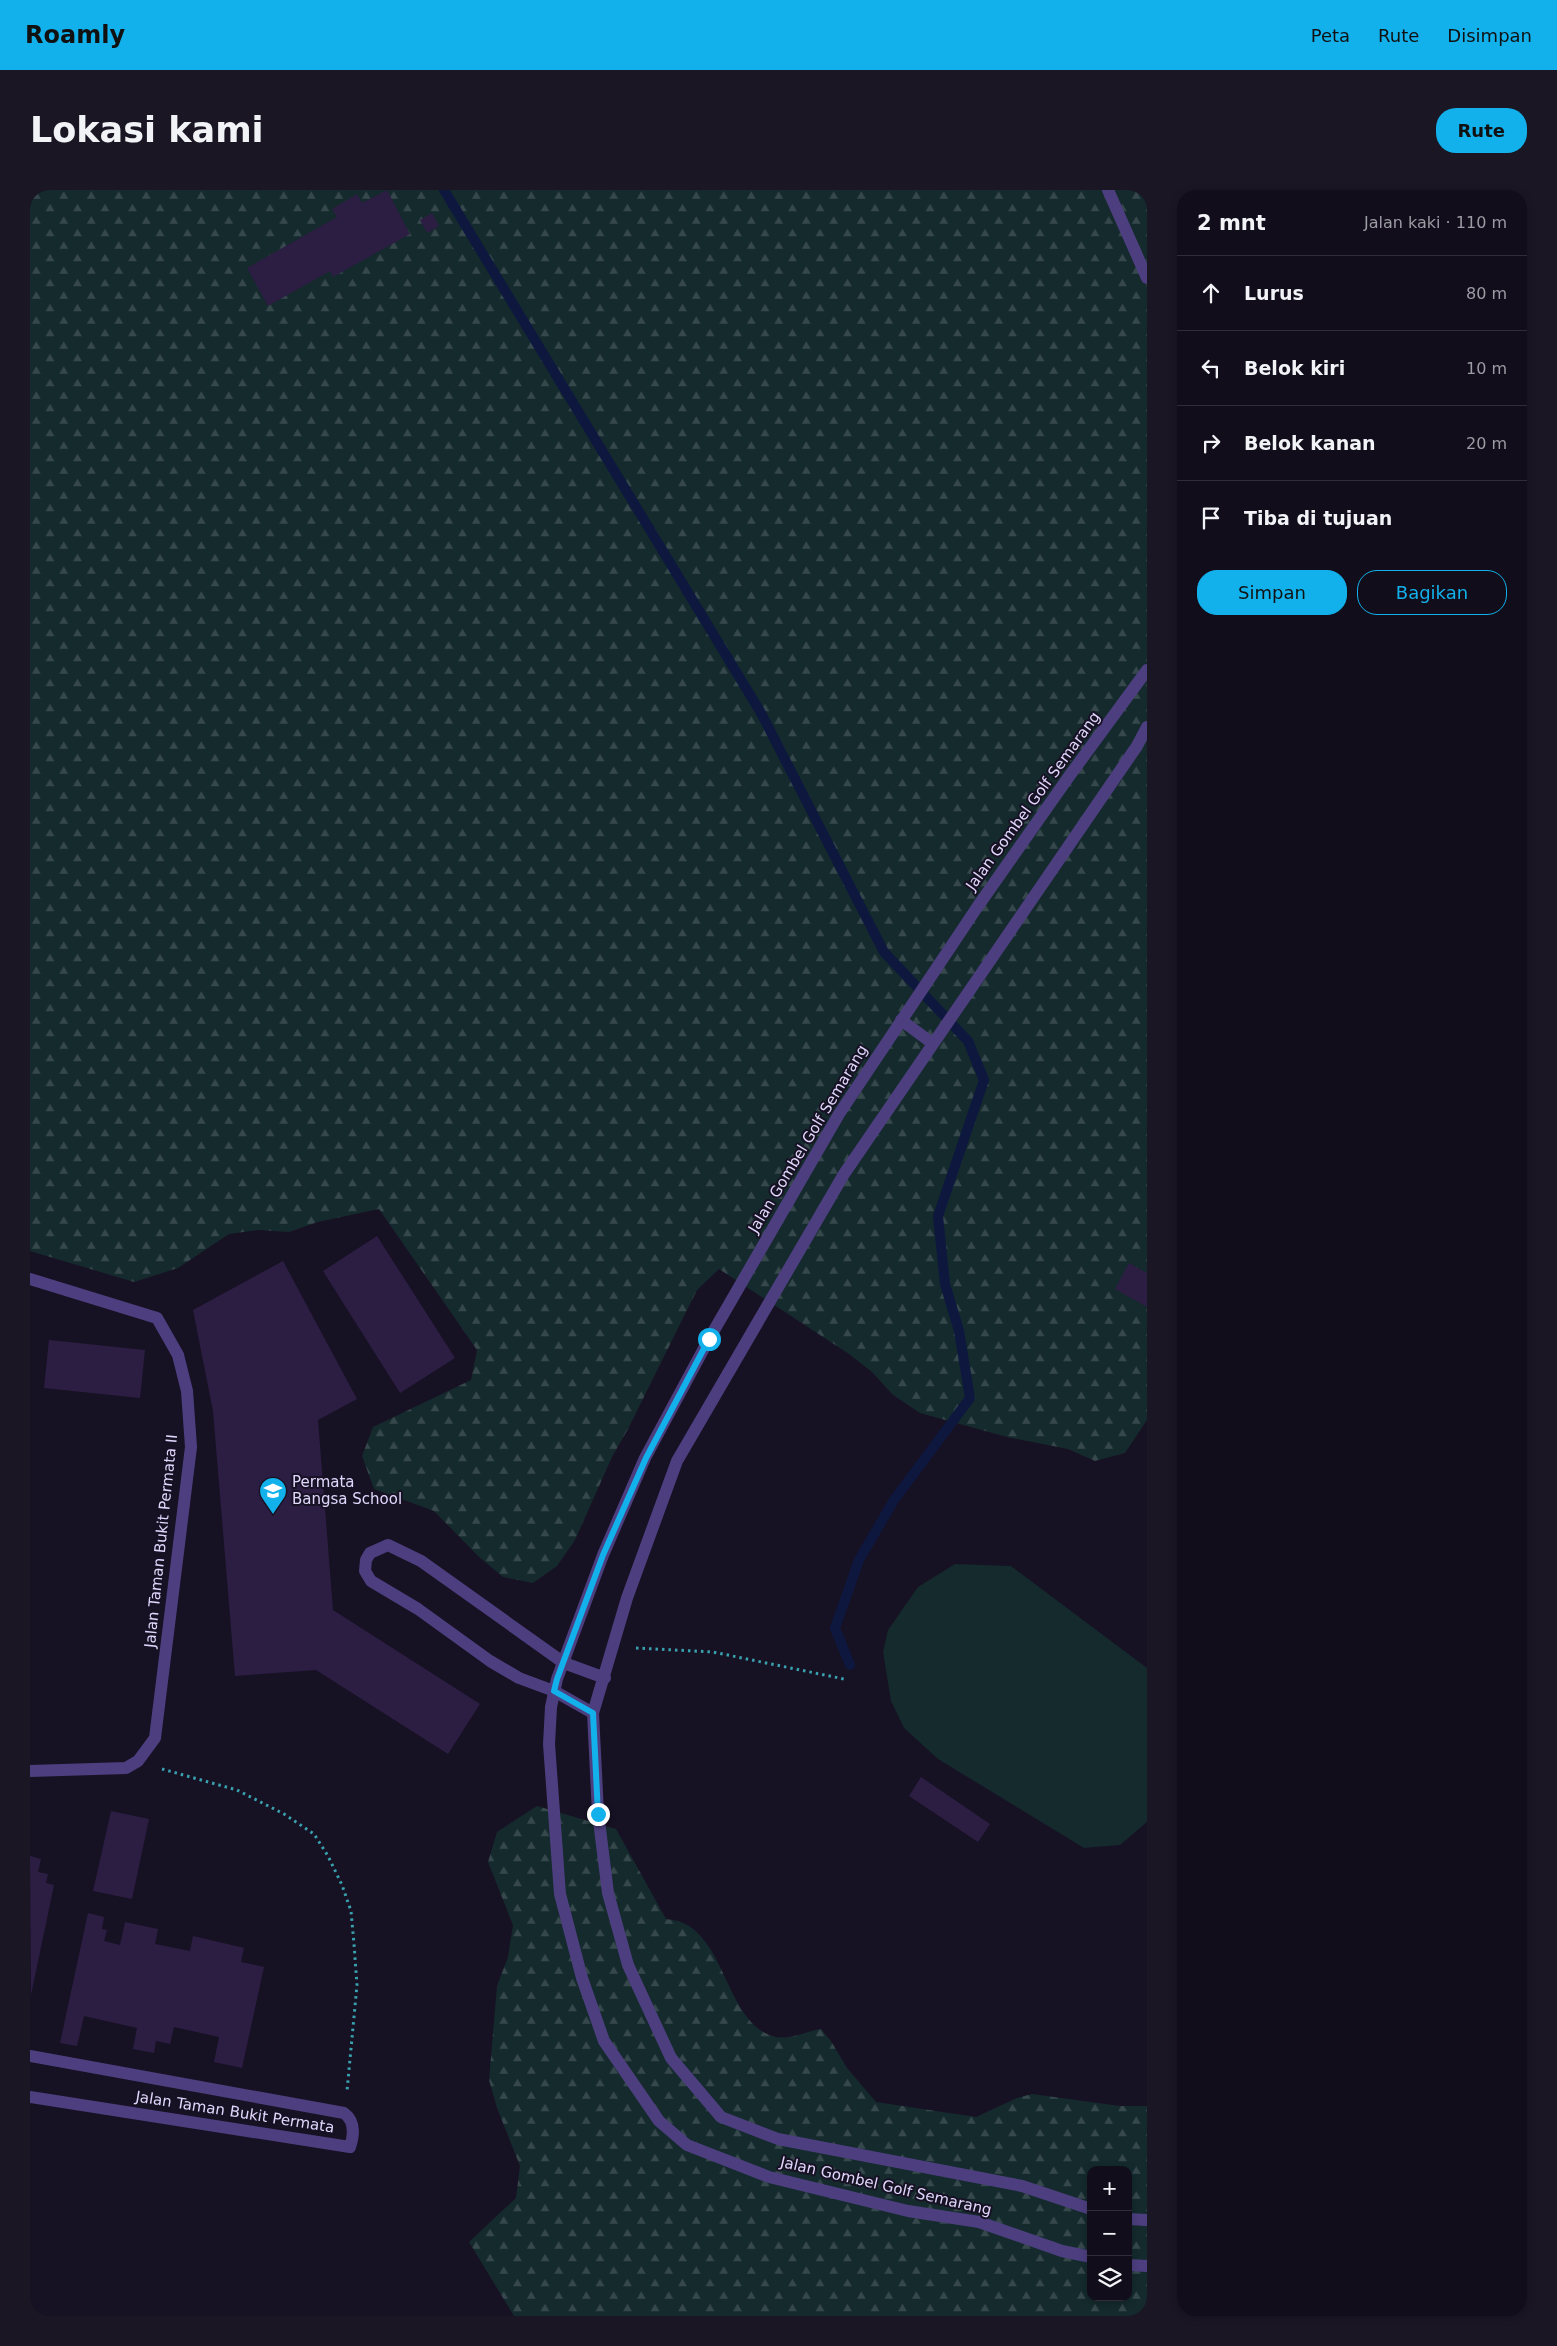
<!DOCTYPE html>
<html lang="id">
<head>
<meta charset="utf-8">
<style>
	body { margin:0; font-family:"DejaVu Sans",sans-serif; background:#1a1624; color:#f1f3f6 }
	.controls { position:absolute; right:15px; bottom:15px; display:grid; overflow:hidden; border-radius:10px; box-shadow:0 2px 8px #0003 }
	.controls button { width:45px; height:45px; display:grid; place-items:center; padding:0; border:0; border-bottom:1px solid #302d3a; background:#110d1b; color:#f1f3f6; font:25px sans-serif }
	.stop { position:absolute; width:15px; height:15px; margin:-11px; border:4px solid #13b1eb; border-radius:50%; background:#fff }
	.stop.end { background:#13b1eb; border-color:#fff; box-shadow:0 1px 5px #0008 }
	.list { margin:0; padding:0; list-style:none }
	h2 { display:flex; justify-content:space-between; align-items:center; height:65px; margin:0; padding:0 20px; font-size:21px }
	h2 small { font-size:16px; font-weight:400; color:#9c9ca3 }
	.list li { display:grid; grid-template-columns:32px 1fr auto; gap:15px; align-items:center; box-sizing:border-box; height:75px; padding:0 20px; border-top:1px solid #302d3a }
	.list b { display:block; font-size:19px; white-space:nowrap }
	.list em { font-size:16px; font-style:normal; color:#9c9ca3 }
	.actions { display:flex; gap:10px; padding:15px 20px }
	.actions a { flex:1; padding:11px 0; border:1px solid #13b1eb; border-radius:20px; text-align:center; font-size:18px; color:#13b1eb }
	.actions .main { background:#13b1eb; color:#111 }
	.icon { flex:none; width:28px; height:28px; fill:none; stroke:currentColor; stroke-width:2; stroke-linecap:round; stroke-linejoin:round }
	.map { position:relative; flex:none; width:1117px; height:2126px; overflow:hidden; border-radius:20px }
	header { display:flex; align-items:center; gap:30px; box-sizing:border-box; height:70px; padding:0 25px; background:#13b1eb; color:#111 }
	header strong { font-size:24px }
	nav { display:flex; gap:28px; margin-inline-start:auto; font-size:18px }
	.intro { display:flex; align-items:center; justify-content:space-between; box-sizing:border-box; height:120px; padding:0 30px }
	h1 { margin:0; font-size:35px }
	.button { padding:12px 22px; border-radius:20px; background:#13b1eb; color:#111; font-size:18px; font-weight:700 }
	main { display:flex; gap:30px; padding:0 30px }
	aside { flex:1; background:#110d1b; border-radius:20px; box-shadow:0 2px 8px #0003 }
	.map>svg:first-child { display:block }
	.grass { fill:#142a2d }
	.forest { fill:url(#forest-firs); fill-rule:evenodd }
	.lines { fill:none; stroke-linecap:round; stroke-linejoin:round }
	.stream { stroke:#0e183f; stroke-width:10 }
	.building { fill:#2c1e43 }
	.path { stroke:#39a0ad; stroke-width:3; stroke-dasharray:2.5 4; stroke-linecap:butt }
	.minor { stroke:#4d3f7f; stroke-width:12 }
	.route { stroke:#13b1eb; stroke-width:6 }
	.labels { text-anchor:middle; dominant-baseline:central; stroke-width:4; stroke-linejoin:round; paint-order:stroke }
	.street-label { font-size:15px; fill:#e1d7fc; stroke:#171124 }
	.poi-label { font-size:15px; fill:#e1d7fc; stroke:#171124; text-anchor:start }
</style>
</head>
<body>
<header>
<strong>Roamly</strong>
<nav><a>Peta</a><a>Rute</a><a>Disimpan</a></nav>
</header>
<div class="intro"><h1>Lokasi kami</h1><a class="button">Rute</a></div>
<main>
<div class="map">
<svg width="1117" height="2126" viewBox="0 0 1117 2126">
	<defs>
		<pattern id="forest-firs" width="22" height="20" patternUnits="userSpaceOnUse" patternTransform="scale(1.25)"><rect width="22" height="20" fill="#142a2d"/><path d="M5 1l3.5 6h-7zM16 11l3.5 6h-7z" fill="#36484c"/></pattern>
	</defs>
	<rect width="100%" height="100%" fill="#171124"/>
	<path class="grass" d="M925,1374l56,2 136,102v154l-27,23 -36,3 -146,-89 -34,-31 -13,-27 -8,-49 5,-22 30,-43z"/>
	<path class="forest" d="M0,0h1117v1230l-22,33 -30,8 -27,-12 -61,-12 -87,-24 -27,-18 -21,-23 -23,-18 -130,-85 -22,21 -69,139 -16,28 -37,83 -18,26 -24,17 -30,-6 -25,-21 -44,-45 -60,-22 -12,-33 11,-29 98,-47 6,-30 -98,-141 -61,13 -29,10 -31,-2 -29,4 -51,34 -44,14 -104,-31z
		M507,1616l79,23 50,90c4,1 11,1 15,3 46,18 46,104 95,115 14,3 31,-6 45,-8l10,12 16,27 29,34 100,15 41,-19 15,-4 88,12h27v210h-633l-45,-74 47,-44 4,-32 -23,-58 -8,-28 8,-94 11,-29 5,-32 -25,-63 9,-30zM1061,1980h37v127h-37z"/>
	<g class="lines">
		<path class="stream" d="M414,0l317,523 123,239 84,89 16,39 -46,136 7,68 14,47 11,67 -76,102 -35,60 -24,68 15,37"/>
	</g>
	<path class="building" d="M357,0l23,44 -77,43 -3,-6 -62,35 -21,-38 90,-51 -5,-8 25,-15 5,9z
		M402,23l7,13 -12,7 -7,-13z
		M347,1046l78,122 -55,35 -77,-122z
		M253,1071l74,138 -39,21 15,190 147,94 -32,50 -132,-84 -81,6 -22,-265 -20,-101z
		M1099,1073l18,10v34l-32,-18z
		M19,1150l96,10 -5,48 -96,-10z
		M891,1587l69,47 -12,18 -69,-46z
		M81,1621l38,8 -17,80 -39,-8z
		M0,1666l11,3 -3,13 10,2 -2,9 8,2 -23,110z
		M58,1723l16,4 -2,12 5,1 -3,11 16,4 5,-23 33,7 -3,15 35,7 3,-15 51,12 -3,14 23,5 -22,101 -28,-6 5,-25 -45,-10 -4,17 -14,-3 -2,12 -21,-4 4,-21 -53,-12 -7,30 -17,-3z"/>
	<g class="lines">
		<path class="path" d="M606,1458l77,4 131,27
			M132,1579l75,21 47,24 30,20 14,22 14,29 9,26 3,33 3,41 -10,106"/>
		<path class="minor" d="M1078,0l39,88
			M871,830l31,23
			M0,1089l127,39 21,37 9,36 4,56 -36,291 -17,23 -12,7 -96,3
			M563,1523l-39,-22 -35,-13 -29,-17 -72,-52 -47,-28 -6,-10 1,-11 4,-7 18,-8 33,16 143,102 41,15
			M0,1866l314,57c11,8 10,22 6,34l-320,-50
			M1061,2019l-69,-23 -244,-47 -57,-22 -50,-59 -43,-93 -20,-72 -10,-80 -5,-100 34,-115 50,-137 167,-287 293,-428 10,-19
			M1098,2029l19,1
			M1061,2067l-29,-6 -83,-29 -71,-11 -139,-34 -82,-32 -28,-24 -55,-80 -22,-63 -22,-84 -11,-150 2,-37 6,-28 46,-124 42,-97 64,-119 130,-225 139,-208 92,-131 77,-105
			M1098,2075l19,1"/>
	</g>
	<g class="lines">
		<path class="route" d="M568,1624l-5,-101 -39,-22 3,-12 46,-124 43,-97 63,-119"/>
	</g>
	<defs>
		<symbol id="school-pin" viewBox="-11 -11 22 30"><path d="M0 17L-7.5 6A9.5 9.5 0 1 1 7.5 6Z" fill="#13b1eb" stroke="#171124"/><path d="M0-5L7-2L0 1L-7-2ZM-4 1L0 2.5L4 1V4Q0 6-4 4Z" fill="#fff"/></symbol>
	</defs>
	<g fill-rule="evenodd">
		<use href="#school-pin" x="227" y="1285" width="32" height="43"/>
	</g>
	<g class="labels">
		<g class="street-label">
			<text transform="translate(1003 611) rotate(-54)">Jalan Gombel Golf Semarang</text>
			<text transform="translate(778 949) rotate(-59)">Jalan Gombel Golf Semarang</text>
			<text transform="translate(131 1351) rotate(-84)">Jalan Taman Bukit Permata II</text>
			<text transform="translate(205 1922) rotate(9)">Jalan Taman Bukit Permata</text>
			<text transform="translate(856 1996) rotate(13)">Jalan Gombel Golf Semarang</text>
		</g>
		<g class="poi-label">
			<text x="262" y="1292">Permata<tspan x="262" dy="17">Bangsa School</tspan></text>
		</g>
	</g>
</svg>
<div class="controls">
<button>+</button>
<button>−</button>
<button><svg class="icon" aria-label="layers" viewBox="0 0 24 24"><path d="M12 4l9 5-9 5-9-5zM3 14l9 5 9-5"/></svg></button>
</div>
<div class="stop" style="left:679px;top:1149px"></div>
<div class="stop end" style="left:568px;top:1624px"></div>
</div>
<aside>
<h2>2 mnt<small>Jalan kaki · 110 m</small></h2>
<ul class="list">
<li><svg class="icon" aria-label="ahead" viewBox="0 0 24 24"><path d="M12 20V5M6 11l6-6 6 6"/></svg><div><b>Lurus</b></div><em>80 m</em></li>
<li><svg class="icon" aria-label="left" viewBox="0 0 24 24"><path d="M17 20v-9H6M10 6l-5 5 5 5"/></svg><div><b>Belok kiri</b></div><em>10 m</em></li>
<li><svg class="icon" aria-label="right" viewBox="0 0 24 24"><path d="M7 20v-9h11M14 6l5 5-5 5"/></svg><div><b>Belok kanan</b></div><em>20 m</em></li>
<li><svg class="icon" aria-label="arrive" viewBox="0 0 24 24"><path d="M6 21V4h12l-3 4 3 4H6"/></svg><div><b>Tiba di tujuan</b></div></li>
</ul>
<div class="actions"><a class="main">Simpan</a><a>Bagikan</a></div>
</aside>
</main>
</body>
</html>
